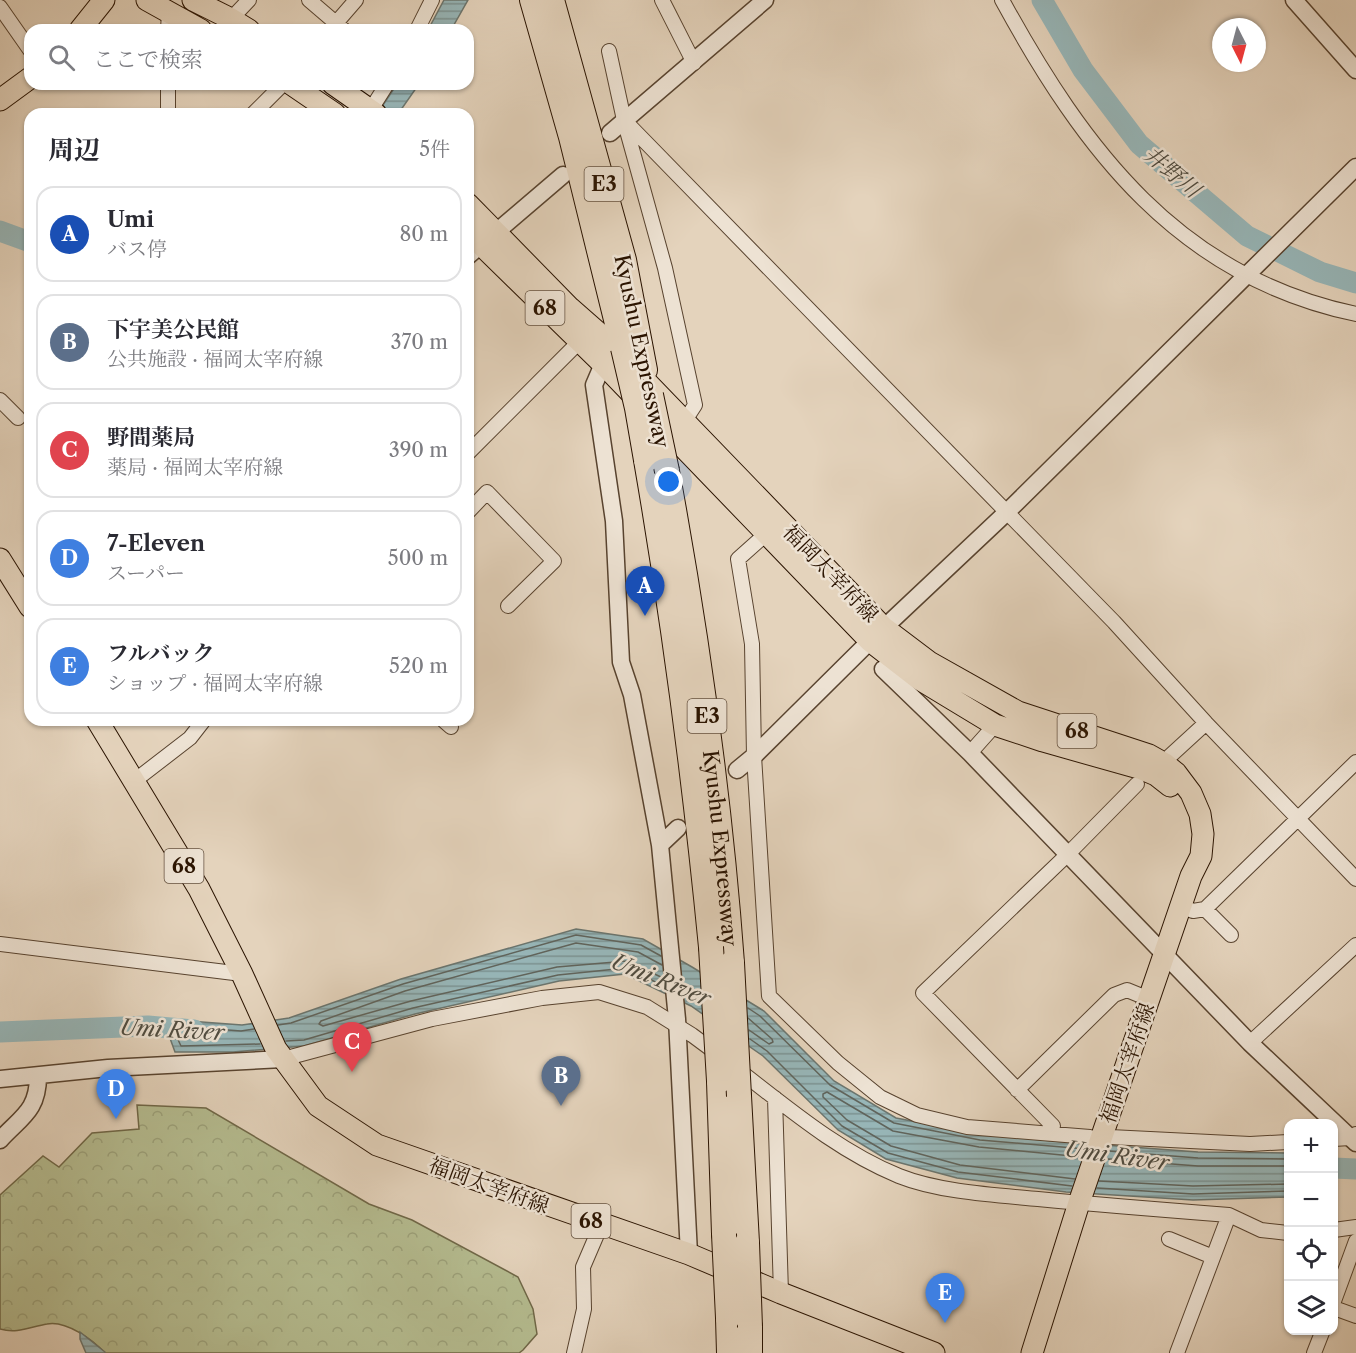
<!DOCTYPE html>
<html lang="ja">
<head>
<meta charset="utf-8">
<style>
	body { margin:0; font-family:"Libre Caslon Text","Noto Serif JP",serif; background:#f2f2f3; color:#2b2b33 }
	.controls { position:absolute; right:18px; bottom:18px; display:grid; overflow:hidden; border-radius:12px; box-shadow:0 2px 4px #0004 }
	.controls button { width:54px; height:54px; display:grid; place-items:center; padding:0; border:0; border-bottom:2px solid #e1e1e2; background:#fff; color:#2b2b33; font:30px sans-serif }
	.compass { position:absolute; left:1212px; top:18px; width:54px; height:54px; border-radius:50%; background:#fff; box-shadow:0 2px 4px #0004; rotate:174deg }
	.you { position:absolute; left:669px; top:482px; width:21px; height:21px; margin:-15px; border:4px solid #fff; border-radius:50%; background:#1a73e8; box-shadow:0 0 0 9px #1a73e833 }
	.badge { display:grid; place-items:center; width:39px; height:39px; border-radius:50%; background:#1a73e8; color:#fff; font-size:20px; font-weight:700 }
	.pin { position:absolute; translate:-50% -50px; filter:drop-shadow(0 2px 3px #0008) }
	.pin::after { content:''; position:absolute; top:32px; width:21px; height:18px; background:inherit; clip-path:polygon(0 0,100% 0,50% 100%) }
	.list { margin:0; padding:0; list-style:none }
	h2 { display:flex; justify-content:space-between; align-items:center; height:78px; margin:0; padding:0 24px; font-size:26px }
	h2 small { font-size:20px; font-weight:400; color:#7c7c81 }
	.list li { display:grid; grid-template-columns:39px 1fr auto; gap:18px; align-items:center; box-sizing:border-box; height:96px; margin:0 12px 12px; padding:0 12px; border:2px solid #e1e1e2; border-radius:18px }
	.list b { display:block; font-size:22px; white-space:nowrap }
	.list p { margin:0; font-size:20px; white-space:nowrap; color:#7c7c81 }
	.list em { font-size:20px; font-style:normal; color:#7c7c81 }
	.icon { flex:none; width:33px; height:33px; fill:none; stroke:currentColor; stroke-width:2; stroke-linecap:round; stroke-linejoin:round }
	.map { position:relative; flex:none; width:1356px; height:1353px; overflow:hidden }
	.search { position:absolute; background:#fff; box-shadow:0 2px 4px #0004; left:24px; top:24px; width:450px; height:66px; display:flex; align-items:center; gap:15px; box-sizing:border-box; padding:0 21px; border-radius:18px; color:#7c7c81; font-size:22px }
	.panel { position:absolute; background:#fff; box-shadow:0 2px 4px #0004; left:24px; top:108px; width:450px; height:618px; border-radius:18px }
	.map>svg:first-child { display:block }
	.forest { fill:url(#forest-crowns); stroke:#706848; stroke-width:1.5 }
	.water { fill:url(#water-rules); stroke:#6b756e; stroke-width:1.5 }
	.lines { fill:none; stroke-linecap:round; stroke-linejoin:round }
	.shore { stroke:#60645c; stroke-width:1.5 }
	.river { stroke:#97b6b8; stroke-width:21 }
	.minor-casing { stroke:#58432f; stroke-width:16 }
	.tertiary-casing { stroke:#58432f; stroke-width:19 }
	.primary-casing { stroke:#2a1300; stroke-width:23 }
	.motorway-casing { stroke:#2a1300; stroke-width:26 }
	.minor { stroke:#ede2d3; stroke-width:14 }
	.tertiary { stroke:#ede2d3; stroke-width:16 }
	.primary { stroke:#e4d3bc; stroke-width:21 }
	.motorway { stroke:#e4d3bc; stroke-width:24 }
	.motorway-bridge-casing { stroke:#2a1300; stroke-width:26; stroke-linecap:butt }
	.motorway-bridge { stroke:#e4d3bc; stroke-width:24 }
	.labels { text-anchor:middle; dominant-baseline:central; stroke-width:5; stroke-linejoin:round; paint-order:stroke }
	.shield { fill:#ede2d3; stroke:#64513f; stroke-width:1.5 }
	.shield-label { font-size:20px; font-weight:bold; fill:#2a1300 }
	.street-label { font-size:21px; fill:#2a1300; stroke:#ede2d3 }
	.water-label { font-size:22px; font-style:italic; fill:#504c40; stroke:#ede2d3 }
</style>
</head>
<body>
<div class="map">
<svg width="1356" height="1353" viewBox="0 0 1356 1353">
	<defs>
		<pattern id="forest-crowns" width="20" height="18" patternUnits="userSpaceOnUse" patternTransform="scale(1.5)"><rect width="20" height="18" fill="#b5bc90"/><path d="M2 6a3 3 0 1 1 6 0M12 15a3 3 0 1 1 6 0" fill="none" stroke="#9ca17a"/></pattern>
		<pattern id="water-rules" width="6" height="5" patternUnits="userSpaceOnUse" patternTransform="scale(1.5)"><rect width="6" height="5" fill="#97b6b8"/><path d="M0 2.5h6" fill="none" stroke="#7b9393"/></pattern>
	</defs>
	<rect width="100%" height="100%" fill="#e4d3bc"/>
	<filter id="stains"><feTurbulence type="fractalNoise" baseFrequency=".00333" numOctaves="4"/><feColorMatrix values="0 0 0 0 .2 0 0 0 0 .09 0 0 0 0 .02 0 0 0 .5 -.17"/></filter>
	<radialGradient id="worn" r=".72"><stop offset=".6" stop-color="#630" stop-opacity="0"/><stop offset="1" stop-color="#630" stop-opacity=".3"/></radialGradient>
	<path class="forest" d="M137,1105l69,3 163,96 43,16 106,57 15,32 4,25 -14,16 -4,3h-414c-12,-13 -39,-33 -58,-29 -17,3 -30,10 -47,5v-134l43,-39 16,11 33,-34 47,-4z"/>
	<path class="water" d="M444,0h24l-17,30h-23z
		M397,84h22l-21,30h-21z
		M576,929l67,10 49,28 72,44 70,70 62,37 85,16 83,8 134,10 90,1v44l-95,3 -127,-8 -109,-14 -71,-19 -48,-29 -75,-74 -72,-50 -66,-32 -66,7 -144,33 -111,32 -71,6h-58l-12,-33 79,6 47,-7 112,-39z
		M80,1332l25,20v1h-19l-6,-14z"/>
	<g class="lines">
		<path class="shore" d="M662,965l-24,-13 -62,-9 -171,48 -84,30 -2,3 4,2 88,-25 146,-34 70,-6 36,17
			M748,1008l12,8 70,69 64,38 86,17 105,9
			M748,1018l24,21 1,3 -4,2 -20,-14
			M278,1025l13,-2 112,-39 173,-49 65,10 20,11
			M254,1029l-13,2 -65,-5 -3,3 8,17 79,-2
			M750,1039l17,12 75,75 46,27 70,19 114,14
			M286,1041l18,-1 109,-32 145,-33 68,-7 38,18
			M1109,1151l89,7 90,1
			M1107,1159l91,7h90
			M1075,1179l-115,-14 -69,-19 -44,-26 -24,-23v-3l4,-2 66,39 86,16 103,10
			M1099,1181l94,5 95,-2
			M1097,1188l96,6 95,-3"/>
		<path class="river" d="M1042,0l41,70 56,74 108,92 73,36 36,11
			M0,231l30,11
			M0,1032l148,-6 46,4
			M1334,1168l22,1"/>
		<defs>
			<path id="minor" d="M309,0l35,30
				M662,0l32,63
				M1002,0c82,150 177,277 354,314
				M0,7l30,43
				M231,19l18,-19
				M168,30l1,-18
				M330,30l26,-30
				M417,30l15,-30
				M609,51l15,69 41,148 30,137 -11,17
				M168,84v30
				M253,114l30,-30
				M368,114l19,-30
				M624,120l490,502 92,101 150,156
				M0,400l18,18
				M468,453l112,-112
				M468,512l19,-20 67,69 -46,45
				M766,534l-28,25 14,85 2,112 15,240 69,67 42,34 37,18 50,12 123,10
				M443,720l8,7
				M970,753l25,-28
				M1170,756l36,-33
				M133,782l57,-44 14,-18
				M1180,906l13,5 12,-2 151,-147
				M1205,909l26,26
				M0,944l242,30
				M1250,1043l106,-98
				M283,1059l149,-40 110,-21 57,-6 48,15 45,28 27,20
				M736,1068c52,40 102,83 163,108 40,16 96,19 139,23 64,6 127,11 191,16l32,15 27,3
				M1017,1090l97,-95 13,-5 22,9
				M775,1098l6,195
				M1053,1126l-130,-133 144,-138 70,-71
				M1110,1137l140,7 38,-2
				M1334,1139l16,-1 6,-4
				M1334,1230l22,-3
				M1169,1239l44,18
				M1334,1301l22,-60
				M1334,1308l22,8
				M574,1353l10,-44 -1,-42 18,-42
				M1177,1353l52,-138
				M1314,1353l9,-23"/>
			<path id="tertiary" d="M1294,0l62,70
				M610,133l155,-133
				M468,256l95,-81
				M603,364l-9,21 20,136 7,141 11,33 28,150 17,174 12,235
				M883,669l87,84 280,290 106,100
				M737,770l17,-14 116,-115 137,-129 349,-345
				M660,845l18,-17
				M0,1079l108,-11 175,-9
				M0,1140c21,-23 38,-29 38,-64"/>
			<path id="primary" d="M147,0l54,30
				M193,0l38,19 18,11
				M80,30l24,-30
				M291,84l44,30
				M333,84l43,30
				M0,100l30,-22
				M468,204l102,104 33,29 281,291 45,34 89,50 131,43 16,9 11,9 15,20 9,21 3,20 -2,22 -10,20 -112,327 -47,150
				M468,232l135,132 267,277 49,38 76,46 48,16 99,28 14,6 14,11
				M0,559l30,48
				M97,720l102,169 43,85 34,75 42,57 59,39 312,109 92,39 153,60"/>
			<g id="motorway">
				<path d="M532,0l39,137 52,211"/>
				<path d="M552,0l72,260 21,110"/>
				<path d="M646,460c28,162 49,323 65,487"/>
				<path id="s1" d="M667,471c30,163 53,327 65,492"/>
				<path d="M719,1081l5,153"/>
				<path d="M739,1096l8,147"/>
				<path d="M728,1318l1,35"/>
				<path d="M750,1327v26"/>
			</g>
		</defs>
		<use href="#minor" class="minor-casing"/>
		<use href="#tertiary" class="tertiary-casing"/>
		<use href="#primary" class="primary-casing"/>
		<use href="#motorway" class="motorway-casing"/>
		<use href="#minor" class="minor"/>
		<use href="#tertiary" class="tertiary"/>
		<use href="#primary" class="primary"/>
		<use href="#motorway" class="motorway"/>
		<defs>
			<path id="motorway-bridge" d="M623,348l14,60 9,52
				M651,395l16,76
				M711,947l8,134
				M732,963l7,133
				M724,1234l4,84
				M747,1243l3,84"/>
		</defs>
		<use href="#motorway-bridge" class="motorway-bridge-casing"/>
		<use href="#motorway-bridge" class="motorway-bridge"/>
	</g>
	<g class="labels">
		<g class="shield">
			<rect x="584.5" y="167" width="39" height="34" rx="4.5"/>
			<rect x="525.5" y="291" width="39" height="34" rx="4.5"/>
			<rect x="687.5" y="699" width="39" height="34" rx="4.5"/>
			<rect x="1057.5" y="714" width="39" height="34" rx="4.5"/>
			<rect x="164.5" y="849" width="39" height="34" rx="4.5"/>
			<rect x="571.5" y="1204" width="39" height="34" rx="4.5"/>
		</g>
		<g class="shield-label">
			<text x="604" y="184">E3</text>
			<text x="545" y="308">68</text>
			<text x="707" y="716">E3</text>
			<text x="1077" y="731">68</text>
			<text x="184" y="866">68</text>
			<text x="591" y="1221">68</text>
		</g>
		<g class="street-label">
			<text transform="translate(642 351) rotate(78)">Kyushu Expressway</text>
			<text transform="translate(831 573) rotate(46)">福岡太宰府線</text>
			<text stroke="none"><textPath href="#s1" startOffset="381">Kyushu Expressway</textPath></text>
			<text transform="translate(1127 1063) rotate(-71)">福岡太宰府線</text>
			<text transform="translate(489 1185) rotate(20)">福岡太宰府線</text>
		</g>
		<g class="water-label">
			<text transform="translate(1172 172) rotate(40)">井野川</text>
			<text transform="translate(661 980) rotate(22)">Umi River</text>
			<text transform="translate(172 1030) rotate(3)">Umi River</text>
			<text transform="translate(1117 1156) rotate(8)">Umi River</text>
		</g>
	</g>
	<rect width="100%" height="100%" filter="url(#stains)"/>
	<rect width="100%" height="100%" fill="url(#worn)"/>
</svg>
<div class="controls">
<button>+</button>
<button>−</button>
<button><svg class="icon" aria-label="locate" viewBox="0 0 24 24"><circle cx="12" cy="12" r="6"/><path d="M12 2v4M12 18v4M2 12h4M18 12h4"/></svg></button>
<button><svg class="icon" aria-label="layers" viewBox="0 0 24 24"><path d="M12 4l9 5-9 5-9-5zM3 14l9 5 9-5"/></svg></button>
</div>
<svg class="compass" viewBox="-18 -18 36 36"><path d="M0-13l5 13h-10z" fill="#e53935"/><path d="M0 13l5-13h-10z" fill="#7c7c81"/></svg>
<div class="you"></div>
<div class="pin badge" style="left:645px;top:616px;background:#1a4fb4">A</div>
<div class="pin badge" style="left:561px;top:1106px;background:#5c6f8a">B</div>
<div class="pin badge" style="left:352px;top:1072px;background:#e0444e">C</div>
<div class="pin badge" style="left:116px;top:1119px;background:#3f7fe0">D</div>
<div class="pin badge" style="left:945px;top:1323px;background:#3f7fe0">E</div>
<div class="search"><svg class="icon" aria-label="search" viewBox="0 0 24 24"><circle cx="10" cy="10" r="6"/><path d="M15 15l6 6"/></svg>ここで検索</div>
<section class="panel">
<h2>周辺<small>5件</small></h2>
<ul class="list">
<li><span class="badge" style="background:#1a4fb4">A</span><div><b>Umi</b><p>バス停</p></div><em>80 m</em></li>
<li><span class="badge" style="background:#5c6f8a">B</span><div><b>下宇美公民館</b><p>公共施設 · 福岡太宰府線</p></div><em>370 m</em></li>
<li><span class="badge" style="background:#e0444e">C</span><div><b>野間薬局</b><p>薬局 · 福岡太宰府線</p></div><em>390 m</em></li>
<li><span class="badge" style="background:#3f7fe0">D</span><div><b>7-Eleven</b><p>スーパー</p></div><em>500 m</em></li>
<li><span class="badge" style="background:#3f7fe0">E</span><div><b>フルバック</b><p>ショップ · 福岡太宰府線</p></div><em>520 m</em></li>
</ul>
</section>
</div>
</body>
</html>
